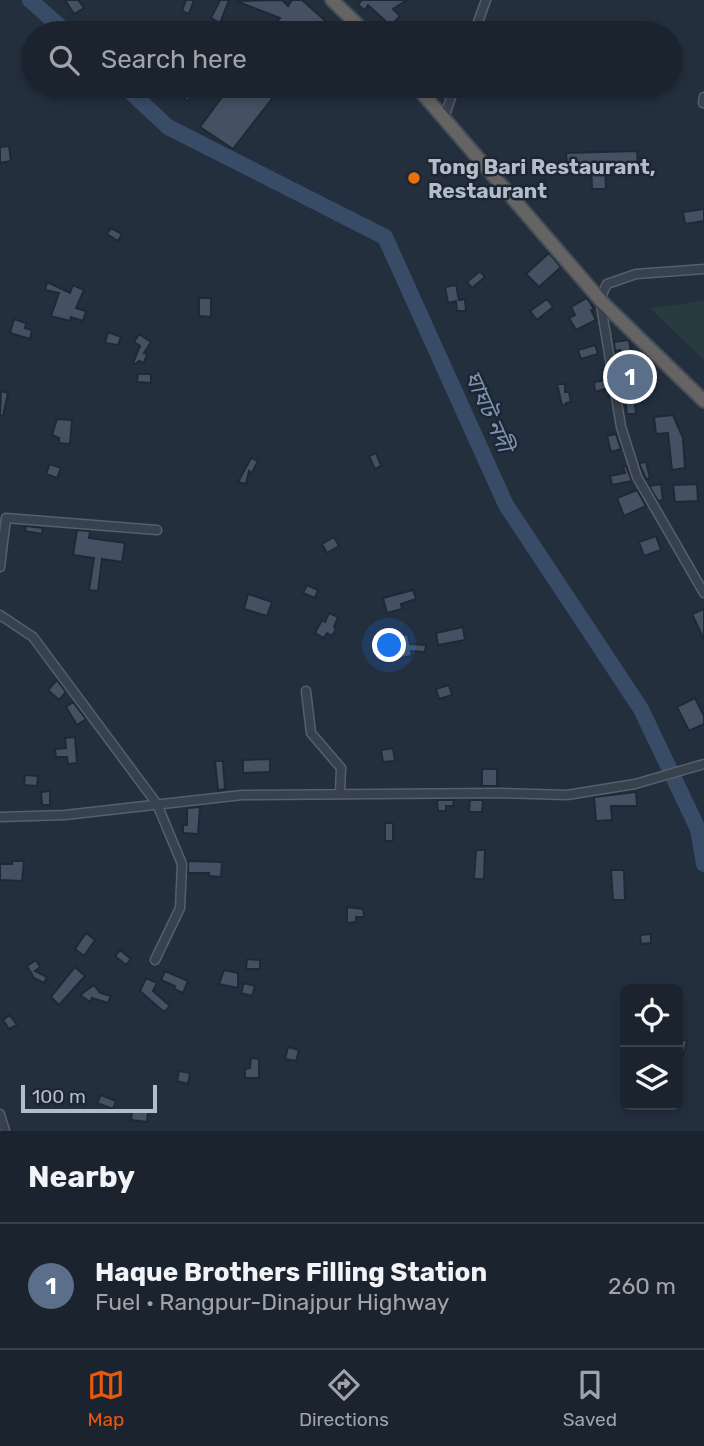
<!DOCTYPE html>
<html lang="en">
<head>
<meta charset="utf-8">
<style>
	body { margin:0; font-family:Rubik,"Noto Sans Bengali",sans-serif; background:#242b36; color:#f1f3f6 }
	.controls { position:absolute; right:21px; bottom:21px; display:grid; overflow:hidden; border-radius:10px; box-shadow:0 4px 10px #0003 }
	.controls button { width:63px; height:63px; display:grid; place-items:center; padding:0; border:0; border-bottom:2px solid #39404a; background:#1b232e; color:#f1f3f6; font:35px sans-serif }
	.scale { position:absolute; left:21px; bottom:18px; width:136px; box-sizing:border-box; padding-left:7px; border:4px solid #b4bcc9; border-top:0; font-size:19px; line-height:24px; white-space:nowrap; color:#b4bcc9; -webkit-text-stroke:5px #1d2633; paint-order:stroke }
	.you { position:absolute; left:390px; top:646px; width:24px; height:24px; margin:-18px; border:5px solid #fff; border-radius:50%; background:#1a73e8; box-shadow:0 0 0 10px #1a73e833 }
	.badge { display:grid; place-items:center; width:46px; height:46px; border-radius:50%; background:#ea580c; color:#fff; font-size:23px; font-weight:700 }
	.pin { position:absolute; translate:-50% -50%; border:4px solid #fff; box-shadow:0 2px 7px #0006 }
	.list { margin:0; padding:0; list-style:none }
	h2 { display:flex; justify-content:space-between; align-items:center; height:91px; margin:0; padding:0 28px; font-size:30px }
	h2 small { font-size:23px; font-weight:400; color:#a0a4aa }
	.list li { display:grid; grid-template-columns:46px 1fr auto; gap:21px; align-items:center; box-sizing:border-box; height:126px; padding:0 28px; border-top:2px solid #39404a }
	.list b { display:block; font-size:26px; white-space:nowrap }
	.list p { margin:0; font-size:23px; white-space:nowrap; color:#a0a4aa }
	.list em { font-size:23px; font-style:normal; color:#a0a4aa }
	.icon { flex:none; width:38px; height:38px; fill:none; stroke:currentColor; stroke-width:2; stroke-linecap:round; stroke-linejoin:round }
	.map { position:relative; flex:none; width:704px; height:1131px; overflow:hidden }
	.search { position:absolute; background:#1b232e; box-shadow:0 4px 10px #0003; left:21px; right:21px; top:21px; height:77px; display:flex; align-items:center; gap:18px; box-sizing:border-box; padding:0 24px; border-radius:38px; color:#a0a4aa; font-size:26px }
	.sheet { height:217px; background:#1b232e }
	nav { display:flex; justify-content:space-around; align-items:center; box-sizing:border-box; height:98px; border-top:2px solid #39404a; background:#1b232e; font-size:19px; color:#a0a4aa }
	nav a { display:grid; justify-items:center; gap:4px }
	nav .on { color:#ea580c }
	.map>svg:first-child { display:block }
	.green { fill:#263c3f }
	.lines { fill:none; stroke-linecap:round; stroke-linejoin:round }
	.river { stroke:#394c67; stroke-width:16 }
	.building { fill:#455162; stroke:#1f2835; stroke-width:2 }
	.minor-casing { stroke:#565f6c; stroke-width:11 }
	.trunk-casing { stroke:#434c59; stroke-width:16 }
	.minor { stroke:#38414e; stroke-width:8 }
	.trunk { stroke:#656462; stroke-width:12 }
	.food-dot { fill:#e8710a; stroke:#1d2633; stroke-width:2.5 }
	.labels { text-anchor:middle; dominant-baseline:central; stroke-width:5; stroke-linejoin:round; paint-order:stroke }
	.poi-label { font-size:21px; font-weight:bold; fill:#b4bcc9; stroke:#1d2633; text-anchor:start }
	.water-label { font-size:23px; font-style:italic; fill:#7c92b1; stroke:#1d2633 }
</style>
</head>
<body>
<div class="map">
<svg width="704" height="1131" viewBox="0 0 704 1131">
	<rect width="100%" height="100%" fill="#242f3e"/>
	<path class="green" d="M704,301v59l-54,-52z"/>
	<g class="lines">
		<path class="river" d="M30,0l37,33
			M124,86l44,41 217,110 121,268 135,204 57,120 6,35"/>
	</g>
	<path class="building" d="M65,0h13l6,8 -10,6z
		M186,0h8l-5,14 -7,-3z
		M220,0h9l-9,23 -9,-5z
		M282,0l6,6 4,-6h10l27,24 -7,9h-54l12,-15 -44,-17z
		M362,0h45l-14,9 7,7 -9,10 -23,-21 -3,5 -7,-5z
		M165,86h33l-10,15z
		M230,86h52l-49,63 -33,-22z
		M9,146l2,15 -11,2v-16z
		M637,151l1,14 -33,1 1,23h-14l-1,-26h-24l-1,-10z
		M704,209v12l-19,3 -2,-12z
		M111,228l11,6 -4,7 -11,-7z
		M549,253l12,14 -22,20 -13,-13z
		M480,271l5,6 -13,11 -5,-6z
		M47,282l23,11 3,-8 11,5 -8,18 10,3 -3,10 -12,-4 -1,4 -19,-5 8,-23 -14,-3z
		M456,285l3,15 6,-1 1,12h-9l-1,-10 -8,2 -3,-16z
		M199,298h12v19l-12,-1z
		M587,298l7,11 -3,1 5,10 -20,10 -7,-12 6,-3 -4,-8z
		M547,299l6,8 -16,13 -7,-9z
		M14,319l12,4 -1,5 7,2 -2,9 -20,-6z
		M108,332l13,5 -3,8 -13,-2z
		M139,334l12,8 -7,11 3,1 -3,9 -5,-2 -3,3 -3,-1 7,-17 -6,-4z
		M629,340l3,18 -9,3 -3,-11 -5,1 -1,-9z
		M595,345l3,9 -17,5 -3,-9z
		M138,374h13v9l-14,-1z
		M607,380l1,8 -13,4 -1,-10z
		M557,384h8v8h4l2,10 -5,1v2h-4z
		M1,391l7,2 -5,23h-3z
		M634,396l2,18h-9l-2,-17z
		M673,415l10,23 2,30 -13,2 -4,-37 -12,1 -2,-17z
		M57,419l15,1 -2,24 -11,-1v-5l-7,-3z
		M616,434l5,15 -10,3 -4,-16z
		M376,453l5,13 -6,3 -6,-13z
		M251,458l7,3 -6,12 -3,-2 -3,13 -8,-2z
		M646,462l4,16 -4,1 -7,-16z
		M50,464l11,4 -4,10 -11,-4z
		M623,466h3l6,15 -20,4 -2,-9 15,-3z
		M661,484l2,16 -5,1 -9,-15z
		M697,484l1,17 -23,1 -2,-17z
		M637,490l9,16 -22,10 -7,-18z
		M26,526l17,2 -1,6 -17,-3z
		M77,530l13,1 -1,7 36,5 -3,19 -20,-3 -4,32 -9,-1 5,-32 -21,-3z
		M656,536l5,14 -17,6 -5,-14z
		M334,537l5,9 -12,7 -5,-9z
		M307,585l11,5 -3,8 -12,-5z
		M413,590l3,9 -15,5 1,5 -15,4 -4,-15z
		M248,594l24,8 -5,14 -23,-7z
		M704,609v31l-12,-26z
		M329,613l9,4 -4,10 2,2 -4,7 -5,-3 -3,5 -9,-5 7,-13 3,2z
		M463,627l2,13 -27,5 -2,-12z
		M408,634l2,10 16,1 -1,7 -14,-1 1,5 -13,2 -2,-12h3l-2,-10z
		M57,680l9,12 -7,8 -11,-10z
		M449,685l3,10 -13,4 -3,-10z
		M695,698l9,18v8l-15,7 -12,-24z
		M73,702l13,17 -9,6 -11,-18z
		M75,737l2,26 -9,1 -1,-7h-11l-1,-8 11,-1 -1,-10z
		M393,748l2,13 -12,1 -2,-12z
		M270,759v13l-27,1v-13z
		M215,761h8l2,28 -7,1z
		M482,769h15v17h-15z
		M25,775l13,1 -1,10 -13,-1z
		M50,791v14h-8l-1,-13z
		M636,792l1,14h-26l1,14 -16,1 -2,-24z
		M437,800h17l-1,6h-7v5h-8z
		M470,800h13l-1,12h-13z
		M200,807l-2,27 -15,-1v-8h4v-17z
		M385,823h8v18h-8z
		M476,850h9l-1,29h-10z
		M12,861h12l-2,20 -22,-1v-16h12z
		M188,861l34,1 -1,15 -12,-1v-3h-21z
		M611,870h13l1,30h-12z
		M347,907l16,2 1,8h-8v5l-9,1z
		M86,933l9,7 -11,16 -9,-7z
		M651,934v9l-10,1 -1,-9z
		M120,950l11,9 -5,6 -11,-9z
		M247,959l13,1v9h-14z
		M36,960l4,7 -5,4 12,6 -3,6 -10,-5 -7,-12z
		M75,967l10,9 -26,29 -8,-8z
		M224,970l14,3v15l-19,-4z
		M165,971l23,10 -5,12 -9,-4 1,-3 -14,-6z
		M146,978l11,5 -4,8 17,15 -6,6 -24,-21z
		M244,983l11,3 -3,10 -11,-3z
		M94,985l6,8 11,3 -3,7 -16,-5 -2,4 -10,-7z
		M10,1015l7,10 -8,4 -6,-9z
		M680,1039l7,2 -7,26h-2z
		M288,1047l11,3 -3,11 -11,-2z
		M251,1058l8,1v19h-14v-9l5,-1z
		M179,1071l11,2 -2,11 -11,-3z
		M101,1095l15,6 -3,8 -16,-6z
		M132,1111l16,1 -1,10 -16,-2z"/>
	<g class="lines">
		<defs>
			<path id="minor" d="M474,33l12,-33
				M703,103l1,-6
				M444,118l11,-32
				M704,269l-68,5 -29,10 -7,15 21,128 16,50 67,116
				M0,567l6,-49 151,12
				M0,615l33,22 124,167 25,60 -2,44 -25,52
				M306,691l5,42 30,35 -1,26
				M0,817l65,-2 177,-20 255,-2 70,2 68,-11 69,-20
				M0,1114l5,17"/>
			<path id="trunk" d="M332,0l34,33
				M416,86l187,217 101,98"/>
		</defs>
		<use href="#minor" class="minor-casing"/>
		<use href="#trunk" class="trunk-casing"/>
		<use href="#minor" class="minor"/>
		<use href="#trunk" class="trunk"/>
	</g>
	<circle class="food-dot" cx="414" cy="178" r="7"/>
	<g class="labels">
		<g class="poi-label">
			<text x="428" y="166">Tong Bari Restaurant,<tspan x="428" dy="24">Restaurant</tspan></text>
		</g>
		<g class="water-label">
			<text transform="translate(489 411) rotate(66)">ঘাঘট নদী</text>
		</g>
	</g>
</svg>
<div class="controls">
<button><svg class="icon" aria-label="locate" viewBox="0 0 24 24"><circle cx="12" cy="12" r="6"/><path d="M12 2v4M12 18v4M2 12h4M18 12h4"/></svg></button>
<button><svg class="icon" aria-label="layers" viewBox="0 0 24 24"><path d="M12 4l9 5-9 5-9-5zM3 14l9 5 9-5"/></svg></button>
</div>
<div class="scale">100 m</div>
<div class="you"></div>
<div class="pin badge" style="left:630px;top:377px;background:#5c6f8a">1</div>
<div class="search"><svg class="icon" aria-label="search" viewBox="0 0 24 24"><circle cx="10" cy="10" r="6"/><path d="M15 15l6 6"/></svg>Search here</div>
</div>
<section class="sheet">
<h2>Nearby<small></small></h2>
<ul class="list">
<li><span class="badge" style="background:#5c6f8a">1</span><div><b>Haque Brothers Filling Station</b><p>Fuel · Rangpur-Dinajpur Highway</p></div><em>260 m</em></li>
</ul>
</section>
<nav>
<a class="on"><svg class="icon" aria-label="map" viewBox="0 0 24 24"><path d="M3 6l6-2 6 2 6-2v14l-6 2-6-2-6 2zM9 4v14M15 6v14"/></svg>Map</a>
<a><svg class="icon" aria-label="directions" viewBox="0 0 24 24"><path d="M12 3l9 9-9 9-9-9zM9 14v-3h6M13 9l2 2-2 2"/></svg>Directions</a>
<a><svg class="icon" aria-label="saved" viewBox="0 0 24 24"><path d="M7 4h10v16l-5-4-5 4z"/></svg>Saved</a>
</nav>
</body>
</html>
